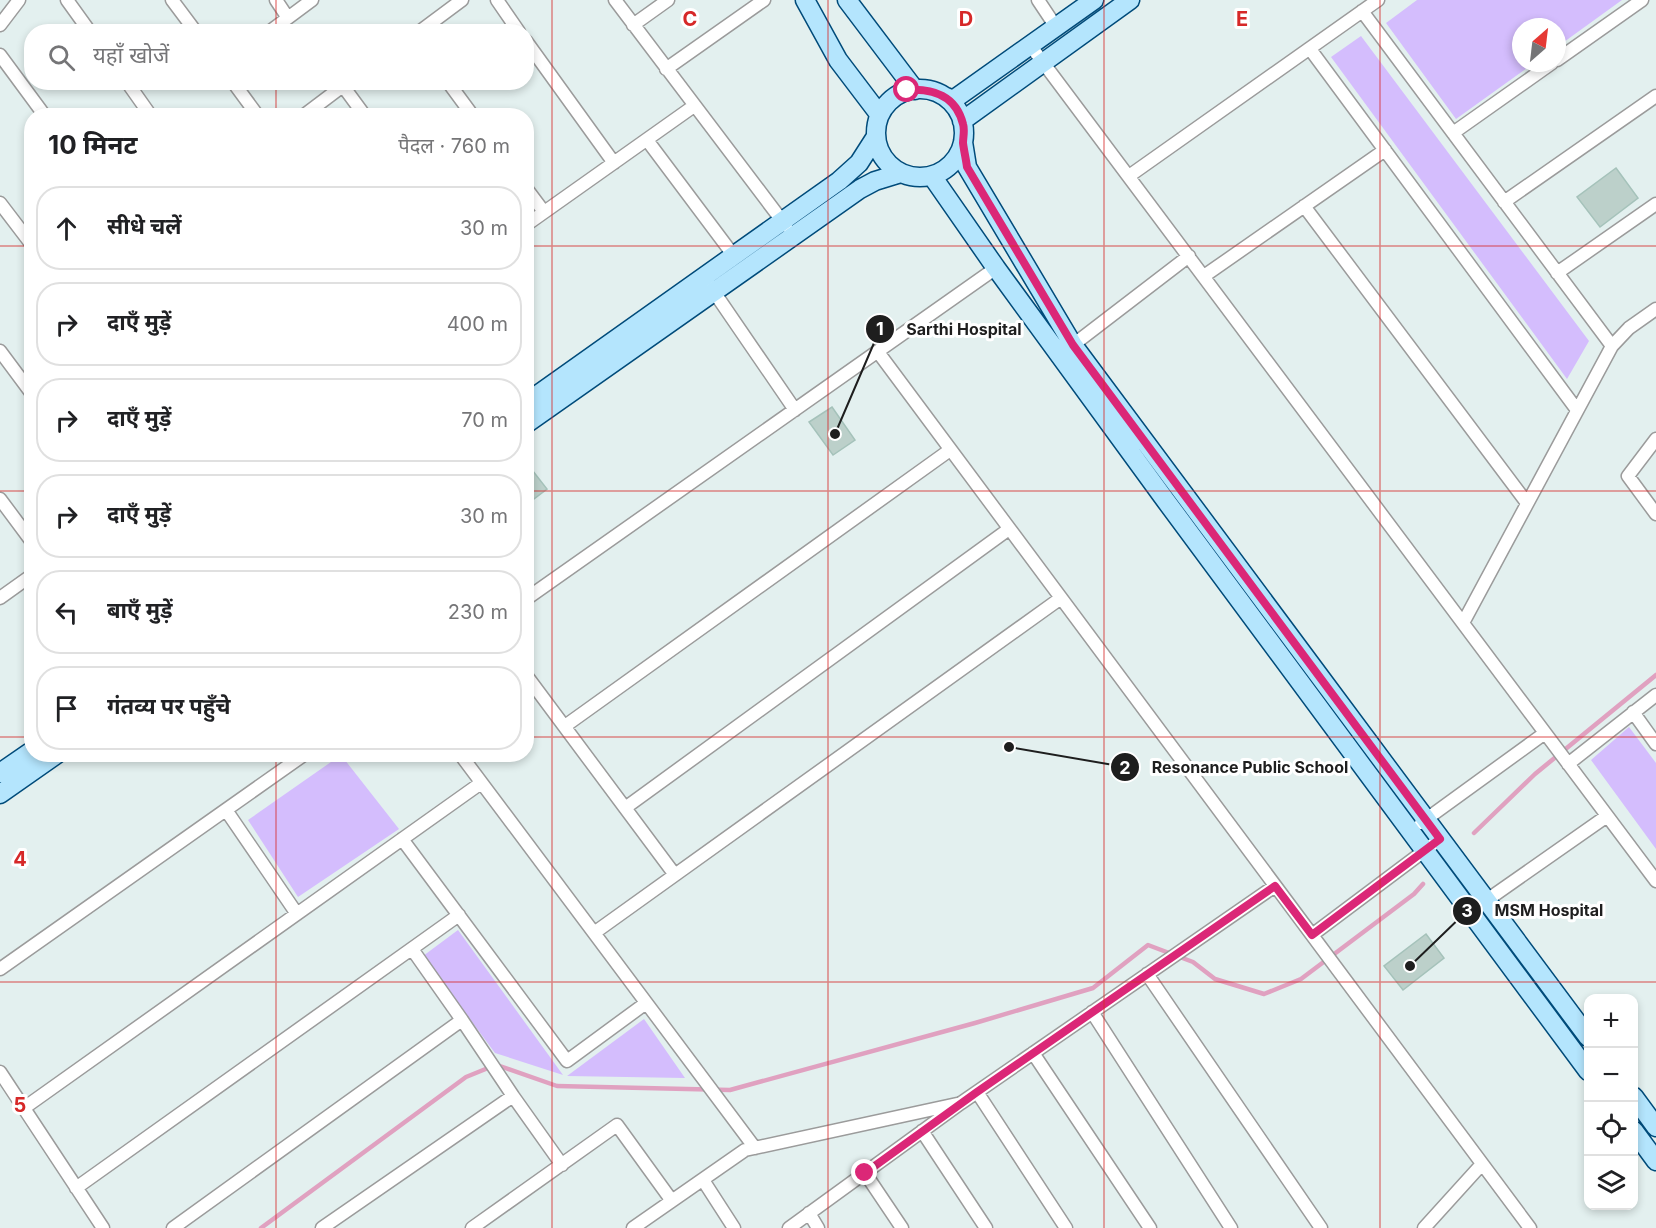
<!DOCTYPE html>
<html lang="hi">
<head>
<meta charset="utf-8">
<style>
	body { margin:0; font-family:Inter,"Noto Sans Devanagari",sans-serif; background:#f6f6f6; color:#202124 }
	.controls { position:absolute; right:18px; bottom:18px; display:grid; overflow:hidden; border-radius:12px; box-shadow:0 3px 9px #0003 }
	.controls button { width:54px; height:54px; display:grid; place-items:center; padding:0; border:0; border-bottom:2px solid #e0e0e0; background:#fff; color:#202124; font:30px sans-serif }
	.compass { position:absolute; left:1512px; top:18px; width:54px; height:54px; border-radius:50%; background:#fff; box-shadow:0 3px 9px #0003; rotate:28deg }
	.stop { position:absolute; width:18px; height:18px; margin:-14px; border:4px solid #db2777; border-radius:50%; background:#fff }
	.stop.end { background:#db2777; border-color:#fff; box-shadow:0 2px 6px #0008 }
	.list { margin:0; padding:0; list-style:none }
	h2 { display:flex; justify-content:space-between; align-items:center; height:78px; margin:0; padding:0 24px; font-size:26px }
	h2 small { font-size:20px; font-weight:400; color:#757577 }
	.list li { display:grid; grid-template-columns:39px 1fr auto; gap:18px; align-items:center; box-sizing:border-box; height:84px; margin:0 12px 12px; padding:0 12px; border:2px solid #e0e0e0; border-radius:24px }
	.list b { display:block; font-size:22px; white-space:nowrap }
	.list em { font-size:20px; font-style:normal; color:#757577 }
	.icon { flex:none; width:33px; height:33px; fill:none; stroke:currentColor; stroke-width:2; stroke-linecap:round; stroke-linejoin:round }
	.map { position:relative; flex:none; width:1656px; height:1228px; overflow:hidden }
	.search { position:absolute; background:#fff; box-shadow:0 3px 9px #0003; left:24px; top:24px; width:510px; height:66px; display:flex; align-items:center; gap:15px; box-sizing:border-box; padding:0 21px; border-radius:24px; color:#757577; font-size:22px }
	.panel { position:absolute; background:#fff; box-shadow:0 3px 9px #0003; left:24px; top:108px; width:510px; height:654px; border-radius:24px }
	.map>svg:first-child { display:block }
	.park { fill:#d4bdfd }
	.lines { fill:none; stroke-linecap:round; stroke-linejoin:round }
	.stream { stroke:#e0a1c0; stroke-width:4.5 }
	.building { fill:#bcd0ca; stroke:#a5c2ba; stroke-width:1.5 }
	.street-casing { stroke:#9b9b9b; stroke-width:15 }
	.secondary-casing { stroke:#004b7a; stroke-width:21 }
	.street { stroke:#fff; stroke-width:12 }
	.secondary { stroke:#b4e5fd; stroke-width:18 }
	.route { stroke:#db2777; stroke-width:8 }
	.grid { fill:none; stroke:#d62828; stroke-width:1.5; stroke-opacity:0.55 }
	.grid-label { font-size:20px; text-anchor:middle; font-weight:bold; fill:#d62828; stroke:#fff; stroke-width:6; stroke-linejoin:round; paint-order:stroke }
	.leader { fill:none; stroke:#1e1e1e; stroke-width:2 }
	.callout-dot { fill:#1e1e1e; stroke:#fff; stroke-width:2 }
	.mark-label { font-size:18px; text-anchor:middle; font-weight:bold; fill:#fff }
	.callout-label { font-size:16px; text-anchor:middle; font-weight:bold; fill:#1e1e1e; stroke:#fff; stroke-width:6; stroke-linejoin:round; paint-order:stroke }
</style>
</head>
<body>
<div class="map">
<svg width="1656" height="1228" viewBox="0 0 1656 1228">
	<rect width="100%" height="100%" fill="#e3f0ef"/>
	<path class="park" d="M1417,0h205l-65,47v-20h-36v36h13l-78,56 -70,-96z
		M1361,36l228,305 -22,38 -236,-322z
		M1629,727l27,36v86l-65,-89z
		M341,755l58,74 -101,68 -50,-77z
		M458,930l105,145 -68,-22 -72,-97z
		M644,1019l41,59 -118,-2z"/>
	<g class="lines">
		<path class="stream" d="M1474,833l61,-59 121,-99
			M261,1228l205,-151 27,-11 4,-1 60,21 173,4 245,-67 118,-35 55,-43 45,17 22,17 49,15 37,-15 113,-85 9,-10"/>
	</g>
	<path class="building" d="M1616,168l22,30 -38,29 -23,-30z
		M832,407l23,33 -22,15 -24,-33z
		M529,466l18,23 -21,16v-38z
		M1426,934l18,24 -41,32 -19,-24z"/>
	<g class="lines">
		<defs>
			<path id="street" d="M67,0l23,32
				M172,0l24,32
				M276,0l12,18
				M497,0l22,32
				M615,0l171,226
				M1038,0l18,27
				M1362,11l250,335
				M0,25l19,-25
				M633,25l35,-25
				M269,32l43,-32
				M419,32l43,-32
				M526,41l88,122
				M1030,45l626,836
				M1310,49l267,361
				M0,55l45,61
				M1557,60l85,-60
				M666,69l98,-69
				M127,82l24,34
				M233,82l25,34
				M448,82l25,34
				M343,86l22,30
				M303,116l45,-34
				M1453,133l99,-70
				M647,140l87,116
				M1129,176l249,-176
				M526,188l18,24
				M1504,202l152,-106
				M0,203l32,42
				M1304,206l223,297
				M526,225l168,-119
				M1557,273l99,-69
				M1204,276l181,-126
				M710,286l85,124
				M1073,345l116,-89
				M0,351l32,43
				M878,352l652,876
				M1656,439l-28,37 28,38
				M0,499l32,43
				M0,598l32,-23
				M526,599l470,-331
				M1463,623l149,-277 17,-18 27,-19
				M526,675l149,200
				M1633,712l23,32
				M565,726l385,-276
				M460,754l295,394
				M1568,764l88,-69
				M625,808l384,-279
				M226,810l71,104
				M1421,823l124,-90
				M402,839l165,222 79,-58
				M1480,905l127,-89
				M594,933l467,-335
				M1312,935l128,-96
				M0,969l305,-215
				M1147,974l174,254
				M1092,1012l139,216
				M462,1020l51,76
				M1033,1053l117,175
				M0,1072l103,156
				M977,1092l89,136
				M24,1108l457,-325
				M922,1131l64,97
				M865,1173l37,55
				M703,1180l31,48
				M76,1188l383,-273
				M809,1213l9,15
				M173,1228l289,-208 -50,-71
				M322,1228l191,-132 49,69
				M472,1228l145,-103 55,76
				M633,1228l112,-78 212,-46
				M789,1228l172,-125 314,-217
				M1424,1228l58,-64"/>
			<path id="secondary" d="M805,0l33,60 41,54
				M847,0l68,90
				M876 133a44 44 0 1 1 88 0a44 44 0 1 1-88 0Z
				M946,97l7,3 141,-100
				M962,121l168,-121
				M963,142l4,25 106,178 515,692
				M932,176l64,92 170,233 422,570
				M526,403l313,-222 20,-18 16,-25
				M526,424l334,-235 15,-8 26,-8
				M0,773l32,-22
				M0,794l57,-40
				M1634,1097l22,30
				M1634,1131l22,30"/>
		</defs>
		<use href="#street" class="street-casing"/>
		<use href="#secondary" class="secondary-casing"/>
		<use href="#street" class="street"/>
		<use href="#secondary" class="secondary"/>
	</g>
	<g class="lines">
		<path class="route" d="M865,1173l112,-81 298,-206 37,49 128,-96 -367,-494 -106,-178c-1,-8 -3,-16 -4,-24 0,-6 2,-13 0,-19 -7,-28 -30,-36 -56,-34"/>
	</g>
	<path class="grid" d="M276,0v32M552,0v1228M828,0v1228M1104,0v1228M1380,0v1228M276,82v34M0,246h32M526,246h1130M0,491h32M526,491h1130M0,737h32M526,737h1130M276,754v474M0,982h1656"/>
	<g class="grid-label">
		<text x="690" y="26">C</text>
		<text x="966" y="26">D</text>
		<text x="1242" y="26">E</text>
		<text x="20" y="866">4</text>
		<text x="20" y="1112">5</text>
	</g>
	<path class="leader" d="M835 434L880 329M1009 747L1125 767M1410 966L1467 911"/>
	<g class="callout-dot">
		<circle cx="835" cy="434" r="6"/>
		<circle cx="1009" cy="747" r="6"/>
		<circle cx="1410" cy="966" r="6"/>
		<circle cx="880" cy="329" r="15"/>
		<circle cx="1125" cy="767" r="15"/>
		<circle cx="1467" cy="911" r="15"/>
	</g>
	<g class="mark-label">
		<text x="880" y="335">1</text>
		<text x="1125" y="774">2</text>
		<text x="1467" y="917">3</text>
	</g>
	<g class="callout-label">
		<text x="964" y="335">Sarthi Hospital</text>
		<text x="1250" y="773">Resonance Public School</text>
		<text x="1549" y="916">MSM Hospital</text>
	</g>
</svg>
<div class="controls">
<button>+</button>
<button>−</button>
<button><svg class="icon" aria-label="locate" viewBox="0 0 24 24"><circle cx="12" cy="12" r="6"/><path d="M12 2v4M12 18v4M2 12h4M18 12h4"/></svg></button>
<button><svg class="icon" aria-label="layers" viewBox="0 0 24 24"><path d="M12 4l9 5-9 5-9-5zM3 14l9 5 9-5"/></svg></button>
</div>
<svg class="compass" viewBox="-18 -18 36 36"><path d="M0-13l5 13h-10z" fill="#e53935"/><path d="M0 13l5-13h-10z" fill="#757577"/></svg>
<div class="stop" style="left:907px;top:90px"></div>
<div class="stop end" style="left:865px;top:1173px"></div>
<div class="search"><svg class="icon" aria-label="search" viewBox="0 0 24 24"><circle cx="10" cy="10" r="6"/><path d="M15 15l6 6"/></svg>यहाँ खोजें</div>
<section class="panel">
<h2>10 मिनट<small>पैदल · 760 m</small></h2>
<ul class="list">
<li><svg class="icon" aria-label="ahead" viewBox="0 0 24 24"><path d="M12 20V5M6 11l6-6 6 6"/></svg><div><b>सीधे चलें</b></div><em>30 m</em></li>
<li><svg class="icon" aria-label="right" viewBox="0 0 24 24"><path d="M7 20v-9h11M14 6l5 5-5 5"/></svg><div><b>दाएँ मुड़ें</b></div><em>400 m</em></li>
<li><svg class="icon" aria-label="right" viewBox="0 0 24 24"><path d="M7 20v-9h11M14 6l5 5-5 5"/></svg><div><b>दाएँ मुड़ें</b></div><em>70 m</em></li>
<li><svg class="icon" aria-label="right" viewBox="0 0 24 24"><path d="M7 20v-9h11M14 6l5 5-5 5"/></svg><div><b>दाएँ मुड़ें</b></div><em>30 m</em></li>
<li><svg class="icon" aria-label="left" viewBox="0 0 24 24"><path d="M17 20v-9H6M10 6l-5 5 5 5"/></svg><div><b>बाएँ मुड़ें</b></div><em>230 m</em></li>
<li><svg class="icon" aria-label="arrive" viewBox="0 0 24 24"><path d="M6 21V4h12l-3 4 3 4H6"/></svg><div><b>गंतव्य पर पहुँचे</b></div></li>
</ul>
</section>
</div>
</body>
</html>
